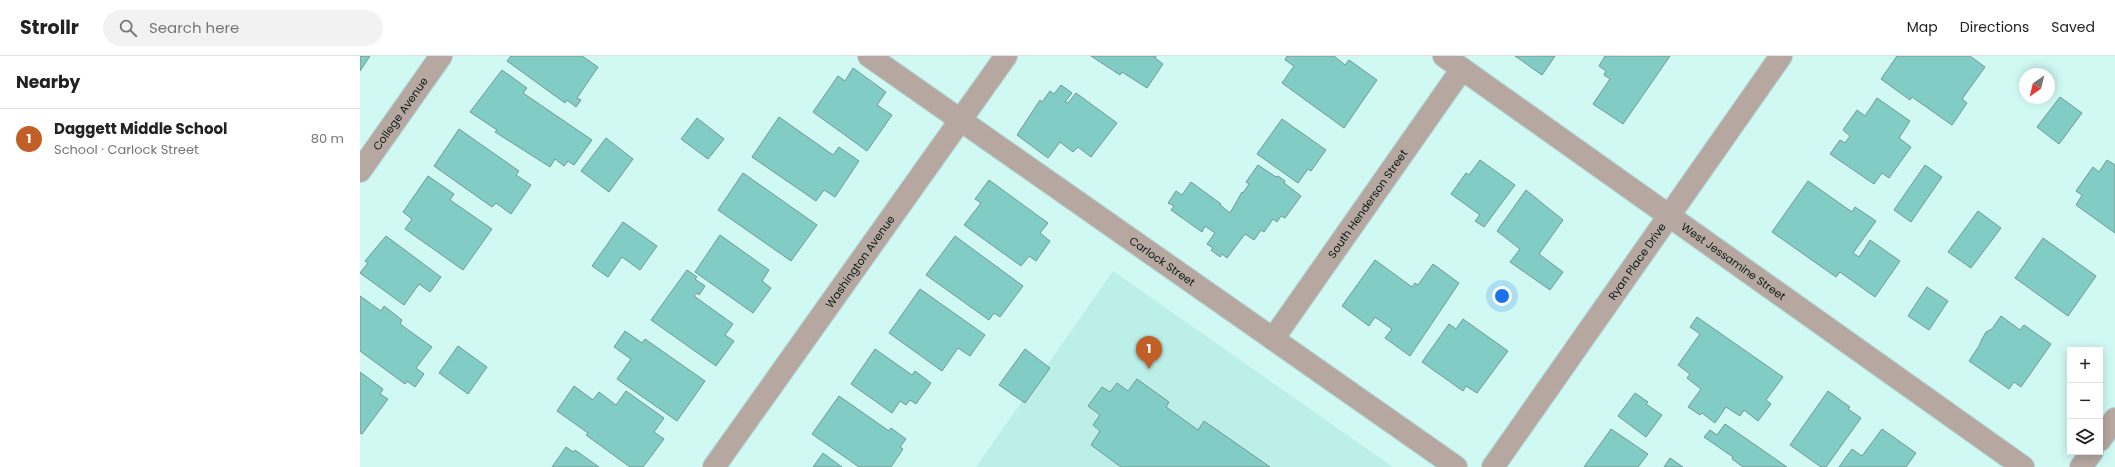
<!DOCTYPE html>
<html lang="en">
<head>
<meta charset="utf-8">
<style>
	body { margin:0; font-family:Poppins,sans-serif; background:#f2f2f2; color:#222 }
	.controls { position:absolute; right:12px; bottom:12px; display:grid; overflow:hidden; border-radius:0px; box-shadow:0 2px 10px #0003 }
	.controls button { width:36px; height:36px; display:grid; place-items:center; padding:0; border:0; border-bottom:1px solid #e0e0e0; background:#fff; color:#222; font:20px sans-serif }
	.compass { position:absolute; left:1659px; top:12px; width:36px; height:36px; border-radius:50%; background:#fff; box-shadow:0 2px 10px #0003; rotate:215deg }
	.you { position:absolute; left:1142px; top:240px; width:14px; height:14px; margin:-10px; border:3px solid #fff; border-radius:50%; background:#1a73e8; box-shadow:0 0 0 6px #1a73e833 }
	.badge { display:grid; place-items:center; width:26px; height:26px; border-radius:50%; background:#c25f27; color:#fff; font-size:13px; font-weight:700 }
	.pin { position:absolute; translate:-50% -33px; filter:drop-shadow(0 1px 2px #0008) }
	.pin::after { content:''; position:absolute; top:21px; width:14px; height:12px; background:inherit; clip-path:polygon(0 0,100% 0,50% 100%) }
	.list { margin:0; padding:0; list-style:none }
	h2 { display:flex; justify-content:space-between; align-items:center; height:52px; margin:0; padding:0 16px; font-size:17px }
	h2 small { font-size:13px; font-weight:400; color:#767676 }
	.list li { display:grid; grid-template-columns:26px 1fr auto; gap:12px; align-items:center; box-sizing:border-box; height:60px; padding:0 16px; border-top:1px solid #e0e0e0 }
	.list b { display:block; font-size:15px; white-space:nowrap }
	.list p { margin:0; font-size:13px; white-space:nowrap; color:#767676 }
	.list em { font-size:13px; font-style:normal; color:#767676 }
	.icon { flex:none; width:22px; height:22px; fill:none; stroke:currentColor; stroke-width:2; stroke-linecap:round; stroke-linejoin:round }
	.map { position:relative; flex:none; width:1755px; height:411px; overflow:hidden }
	header { display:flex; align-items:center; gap:24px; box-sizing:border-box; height:56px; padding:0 20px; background:#fff; border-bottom:1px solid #e0e0e0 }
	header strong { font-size:19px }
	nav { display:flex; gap:22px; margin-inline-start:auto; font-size:14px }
	.search { width:280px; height:36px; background:#f2f2f2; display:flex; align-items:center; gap:10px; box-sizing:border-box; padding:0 14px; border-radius:22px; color:#767676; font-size:15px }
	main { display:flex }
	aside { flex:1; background:#fff }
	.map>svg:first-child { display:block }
	.built { fill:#bdefe9 }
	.building { fill:#81cdc6; stroke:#729894 }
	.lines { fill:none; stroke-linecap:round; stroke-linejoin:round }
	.minor-casing { stroke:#b1d5d1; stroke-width:24 }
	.minor { stroke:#b6a8a1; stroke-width:22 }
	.labels { text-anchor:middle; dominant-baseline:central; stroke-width:3; stroke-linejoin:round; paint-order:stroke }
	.street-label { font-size:11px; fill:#0b1a18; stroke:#d1f9f4 }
</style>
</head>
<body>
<header>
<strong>Strollr</strong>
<div class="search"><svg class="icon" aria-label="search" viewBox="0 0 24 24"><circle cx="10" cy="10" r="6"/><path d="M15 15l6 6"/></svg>Search here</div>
<nav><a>Map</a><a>Directions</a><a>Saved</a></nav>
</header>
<main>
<aside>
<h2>Nearby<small></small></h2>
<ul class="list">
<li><span class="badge">1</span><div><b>Daggett Middle School</b><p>School · Carlock Street</p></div><em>80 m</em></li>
</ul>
</aside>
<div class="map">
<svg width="1755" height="411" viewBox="0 0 1755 411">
	<rect width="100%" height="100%" fill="#d1f9f4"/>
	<path class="built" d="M753,215l280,196h-417z"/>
	<path class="building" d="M0,0h10l-10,15z
		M151,0h71l16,11 -21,31 4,2 -5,7 -9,-7 -2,3 -58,-42z
		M731,0h65l-1,2 8,6 -16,24 -25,-16 -2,3z
		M927,0h47l11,9 4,-5 28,20 -33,48 -62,-45 12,-17 -9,-6z
		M1155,0h40l-13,19z
		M1245,0h65l-47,68 -30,-20 17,-25 -6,-4 2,-4 -7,-5z
		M1537,0h73l15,11 -23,32 5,4 -15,22 -40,-28 -2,3 -29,-21z
		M493,12l33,24 -9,13 15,10 -25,36 -54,-39 25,-36 7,5z
		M142,14l25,18 -4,5 69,47 -18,25 -6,-4 -4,5 -9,-7 -5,8 -55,-35 2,-2 -27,-18z
		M701,29l11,8 -7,9 3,1 8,-10 41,30 -26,34 -13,-10 -5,5 -13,-10 -12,16 -31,-23 23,-35 2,2 8,-11 4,3z
		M1700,41l22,16 -23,31 -22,-17z
		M1517,42l33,23 -11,17 12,9 -22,31 -7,-5 -8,11 -44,-30 10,-14 5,3 5,-7 -7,-6 14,-20 8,6z
		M419,61l54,38 6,-8 20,14 -24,36 -11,-7 -8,11 -64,-44z
		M337,62l27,21 -16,20 -27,-20z
		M922,63l44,31 -15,21 -3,-2 -10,14 -41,-29z
		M99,73l60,42 -3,4 15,10 -20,29 -15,-11 -4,4 -58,-41z
		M246,82l27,21 -24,33 -28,-21z
		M1120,104l35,25 -31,42 -9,-6 5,-6 -29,-21 15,-21 3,2z
		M1747,104l8,5v68l-39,-28 6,-10 -6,-4 17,-24 6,5z
		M898,109l18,12 2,-1 7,5 -1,2 17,13 -16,22 -4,-2 -4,6 -4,-3 -9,13 -3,-2 -7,10 -9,-6 -18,24 -5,-4 -2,3 -9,-7 2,-2 -6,-4 8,-11 -10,-7 -3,6 -31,-22 3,-4 -6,-3 8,-12 6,4 9,-13 30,22 -1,1 10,8 12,-21 1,1 6,-9 -3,-2z
		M1565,109l17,12 -31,45 -17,-12z
		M383,117l74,52 -26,36 -73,-51z
		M68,120l26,18 -4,6 42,29 -29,41 -58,-41 7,-10 -9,-7z
		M629,124l59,43 -8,10 10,8 -14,20 -7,-5 -8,10 -57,-41 17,-22 -6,-4z
		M1448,125l44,31 3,-5 21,14 -23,32 6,4 11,-17 30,21 -25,36 -35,-25 -4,5 -64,-45z
		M1166,134l37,30 -24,34 24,18 -13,18 -40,-28 10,-13 -23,-18z
		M1618,155l23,17 -30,40 -23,-16z
		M263,166l34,24 -17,24 -18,-13 -14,20 -16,-11z
		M360,179l49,35 -7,11 9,7 -18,25 -58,-41z
		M26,180l55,41 -11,15 -11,-8 -15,21 -44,-32 8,-10 -3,-2z
		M595,180l68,50 -23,31 -6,-4 -5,7 -63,-45z
		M1683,182l53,38 -28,40 -53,-38z
		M1015,204l37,27 3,-4 3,2 15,-21 26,19 -49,73 -25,-18 7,-9 -17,-12 -6,9 -27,-20z
		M327,214l10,7 -2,2 10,7 -6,9 -2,-2 -3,3 39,28 -8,11 9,6 -18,25 -65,-46z
		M1567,231l21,14 -19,29 -21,-14z
		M560,233l65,46 -15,21 -12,-8 -16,23 -53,-38z
		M0,240l21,15 3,-5 18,14 -2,4 32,23 -16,21 8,6 -9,13 -8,-6 -2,3 -45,-33z
		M1641,260l19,14 4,-5 27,19 -30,43 -7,-5 -5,7 -40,-28 10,-15 3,-7 4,-7 6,-3z
		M1337,261l86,60 -17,23 5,4 -13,17 -14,-11 -4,6 -14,-9 -11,16 -13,-10 -2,2 -12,-8 13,-18 -14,-11 3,-4 -12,-9 22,-31 -10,-7z
		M1103,263l45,32 -31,42 -11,-7 -3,5 -41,-29 27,-38 7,5z
		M265,275l17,12 3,-4 60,42 -28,40 -60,-42 14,-20 -17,-12z
		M98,290l29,21 -19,27 -29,-21z
		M515,293l37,26 3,-4 16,12 -15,21 -6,-4 -4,5 -6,-4 -8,12 -41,-29z
		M665,293l25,19 -25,35 -26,-18z
		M0,316l23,17 -3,5 8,5 -26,35 -2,-1z
		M777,323l32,23 -3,5 32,23 6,-9 66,46h-149l-30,-22 9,-14 -7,-6 7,-10 -12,-9 14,-19 8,5 7,-9 11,8z
		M214,330l19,14 6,-8 17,13 10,-14 38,27 -10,14 10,7 -21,28h-13l-44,-32 2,-2 -31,-22z
		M1468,335l22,16 -2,2 13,9 -35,49h-5l-31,-22z
		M1275,337l13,9 -2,2 16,11 -16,22 -28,-21z
		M479,340l50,35 2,-3 15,11 -6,8 3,2 -12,18h-32l-47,-33z
		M1365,368l62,43h-44l-11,-8 1,-2 -29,-20 6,-7 7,5z
		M1251,373l37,25 -10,13h-54z
		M1522,373l34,24 -10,14h-67l13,-18 10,7z
		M206,391l7,5 2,-2 24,17h-47z
		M463,397l19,14h-29z
		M1310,402l13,9h-19z"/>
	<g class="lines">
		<defs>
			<g id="minor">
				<path id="s1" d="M509,0l587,411"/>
				<path id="s2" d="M1084,0l579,411"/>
				<path id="s3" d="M0,115l81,-115"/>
				<path id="s4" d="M913,283l189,-270"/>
				<path d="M1740,384l15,-21"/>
				<path id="s5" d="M354,411l292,-411"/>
				<path id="s6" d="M1133,411l288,-411"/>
				<path d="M1721,411l11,-15"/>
			</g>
		</defs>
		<use href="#minor" class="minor-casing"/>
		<use href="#minor" class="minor"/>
	</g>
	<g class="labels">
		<g class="street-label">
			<text stroke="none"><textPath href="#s3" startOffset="70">College Avenue</textPath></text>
			<text stroke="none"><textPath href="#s4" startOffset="165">South Henderson Street</textPath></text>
			<text stroke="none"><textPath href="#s6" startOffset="251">Ryan Place Drive</textPath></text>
			<text stroke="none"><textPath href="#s2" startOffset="355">West Jessamine Street</textPath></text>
			<text stroke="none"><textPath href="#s5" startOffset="252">Washington Avenue</textPath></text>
			<text stroke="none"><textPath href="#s1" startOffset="358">Carlock Street</textPath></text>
		</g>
	</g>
</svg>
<div class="controls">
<button>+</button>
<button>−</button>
<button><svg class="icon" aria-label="layers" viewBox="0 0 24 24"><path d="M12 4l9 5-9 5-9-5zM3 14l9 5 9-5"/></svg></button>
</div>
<svg class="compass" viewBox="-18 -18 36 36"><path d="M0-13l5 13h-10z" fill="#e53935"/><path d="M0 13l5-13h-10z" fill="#767676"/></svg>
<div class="you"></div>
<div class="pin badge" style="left:789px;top:313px">1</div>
</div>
</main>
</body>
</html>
